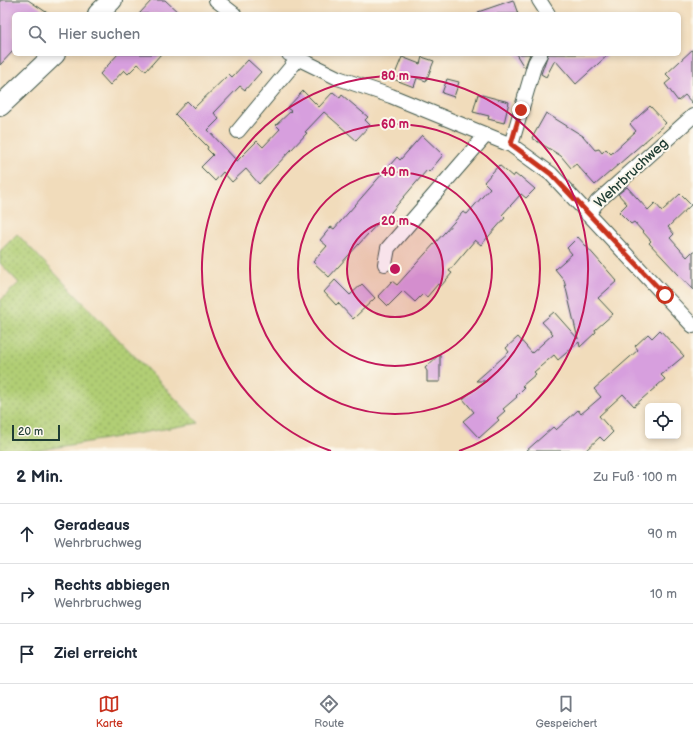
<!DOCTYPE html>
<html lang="de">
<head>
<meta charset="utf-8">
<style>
	body { margin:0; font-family:"Balsamiq Sans",sans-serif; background:#f2f2f3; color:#1f2937 }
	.controls { position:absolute; right:12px; bottom:12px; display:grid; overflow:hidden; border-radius:6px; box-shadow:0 2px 6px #0003 }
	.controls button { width:36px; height:36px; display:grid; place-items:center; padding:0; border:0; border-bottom:1px solid #e0e1e3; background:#fff; color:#1f2937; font:20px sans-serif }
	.scale { position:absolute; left:12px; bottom:10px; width:48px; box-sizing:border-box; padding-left:4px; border:2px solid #1f3d34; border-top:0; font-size:11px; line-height:14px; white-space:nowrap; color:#1f3d34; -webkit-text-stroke:3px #fbf7ec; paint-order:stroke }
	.stop { position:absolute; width:12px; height:12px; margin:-9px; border:3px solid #c8321e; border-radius:50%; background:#fff }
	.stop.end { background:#c8321e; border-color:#fff; box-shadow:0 1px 4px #0008 }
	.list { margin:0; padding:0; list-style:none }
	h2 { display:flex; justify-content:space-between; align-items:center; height:52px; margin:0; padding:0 16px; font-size:17px }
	h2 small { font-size:13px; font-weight:400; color:#747a83 }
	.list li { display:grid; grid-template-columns:26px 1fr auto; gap:12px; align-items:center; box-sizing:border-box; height:60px; padding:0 16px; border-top:1px solid #e0e1e3 }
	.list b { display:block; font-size:15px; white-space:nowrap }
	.list p { margin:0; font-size:13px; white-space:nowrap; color:#747a83 }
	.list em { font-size:13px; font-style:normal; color:#747a83 }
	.icon { flex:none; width:22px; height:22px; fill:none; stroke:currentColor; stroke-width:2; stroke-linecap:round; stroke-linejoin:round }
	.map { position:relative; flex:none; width:693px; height:451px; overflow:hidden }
	.search { position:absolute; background:#fff; box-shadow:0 2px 6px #0003; left:12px; right:12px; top:12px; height:44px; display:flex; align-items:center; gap:10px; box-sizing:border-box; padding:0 14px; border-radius:6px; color:#747a83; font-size:15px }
	.sheet { height:232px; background:#fff }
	nav { display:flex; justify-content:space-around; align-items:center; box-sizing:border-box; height:56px; border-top:1px solid #e0e1e3; background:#fff; font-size:11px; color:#747a83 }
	nav a { display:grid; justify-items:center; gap:2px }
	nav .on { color:#c8321e }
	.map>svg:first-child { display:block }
	.grass { fill:url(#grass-dots); stroke:#688654 }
	.building { fill:#d79fde }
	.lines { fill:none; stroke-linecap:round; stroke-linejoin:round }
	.street-casing { stroke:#3e5548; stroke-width:16 }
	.secondary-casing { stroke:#3e5548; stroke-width:22 }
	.street { stroke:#fff; stroke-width:14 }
	.secondary { stroke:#fff; stroke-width:20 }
	.route { stroke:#c8321e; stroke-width:5 }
	.ring { fill:none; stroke:#c2185b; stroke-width:2 }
	.labels { text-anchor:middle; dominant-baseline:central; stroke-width:4; stroke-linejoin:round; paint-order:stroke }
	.street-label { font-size:14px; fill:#1f3d34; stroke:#fbf7ec }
	.centre { fill:#c2185b; stroke:#fbf7ec; stroke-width:2 }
	.ring-label { font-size:12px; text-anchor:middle; font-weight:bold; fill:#c2185b; stroke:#fbf7ec; stroke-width:4; stroke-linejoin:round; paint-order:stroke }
</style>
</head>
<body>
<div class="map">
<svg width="693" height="451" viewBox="0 0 693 451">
	<defs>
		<pattern id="grass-dots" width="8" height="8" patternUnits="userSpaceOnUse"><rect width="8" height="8" fill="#b1ce75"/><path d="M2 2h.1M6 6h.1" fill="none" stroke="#8fa861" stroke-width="1.8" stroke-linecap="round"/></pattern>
	</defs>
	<rect width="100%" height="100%" fill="#fbf7ec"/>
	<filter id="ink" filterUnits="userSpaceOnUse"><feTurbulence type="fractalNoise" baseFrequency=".025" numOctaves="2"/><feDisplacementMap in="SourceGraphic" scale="8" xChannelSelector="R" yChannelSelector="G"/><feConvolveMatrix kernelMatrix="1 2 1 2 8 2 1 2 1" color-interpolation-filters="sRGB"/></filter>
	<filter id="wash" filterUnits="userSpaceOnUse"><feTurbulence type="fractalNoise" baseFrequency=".012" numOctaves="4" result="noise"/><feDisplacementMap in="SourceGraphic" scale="16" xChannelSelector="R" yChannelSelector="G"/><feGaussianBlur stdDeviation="0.9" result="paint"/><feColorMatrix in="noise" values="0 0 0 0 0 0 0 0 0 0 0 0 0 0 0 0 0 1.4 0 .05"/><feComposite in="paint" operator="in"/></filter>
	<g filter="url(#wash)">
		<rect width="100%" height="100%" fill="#f1dcbb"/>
		<path class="grass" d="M17,234l182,189 -164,28h-35v-150l19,-18 -19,-20v-12z"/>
		<g id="blocks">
			<path class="building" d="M0,0h28l21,14h-35v36l-14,15z
				M152,0h13l15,14h-41z
				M513,0l5,14h-40v-2z
				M693,49v55l-8,-9 -7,6 -13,-17 6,-5 -5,-5z
				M118,54h43l-15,17 -8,-7 -10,10 -4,-4 -14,15 -10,-11z
				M516,54h14l-5,13h-1z
				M548,54h61l-33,30 -21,-24 -9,17 -5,-3z
				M402,57l18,7 2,-7 12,4 -8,20 -9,-3 -3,9 -21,-8z
				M248,60l13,12 -16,18 -5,-4 -26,27 5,6 -11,11 29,31 20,-20 6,6 17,-18 -4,-4 15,-14 -4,-3 16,-17 16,16 14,-15 7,6 2,-3 26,22 -3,3 5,5 -14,15 -32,-28 -19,20 2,1 -48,51 -13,-15 -14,13 -9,-10 -8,9 -14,-14 12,-12 -6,-6 1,-2 -33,-33 12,-13 7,7 35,-34 3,3z
				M447,79l12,3 -5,15 -12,-4z
				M478,94l31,8 -5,21 -16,-4 1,-3 -16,-4z
				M650,106l16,17 -71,62 -19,-21 -5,4 -10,-12 -29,-18 14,-25 37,23 12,14 4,-1 3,4 4,-4 5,5 25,-23 -6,-7z
				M422,135l21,20 -14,17 -2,-2 -47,55 -2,-2 -49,54 -16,-15 14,-16 -7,-6 11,-13 3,2 63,-72 3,3z
				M499,165l14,12 2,-3 5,4 1,-1 14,12 -9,9 -5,-4 -19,21 3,3 -24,27 -6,-5 -26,31 3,2 -11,13 -3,-2 -11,13 -4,-3 -8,8 -12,-11 -15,15 -10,-10 14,-15 5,4 66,-73 4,2 23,-26 -6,-6z
				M627,187l21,23 7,-7 7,8 18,-17 11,11 -23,22 6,7 -4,4 17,19 6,-6v39l-44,-47 2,-2 -17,-19 -3,2 -12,-12 8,-8 -9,-10z
				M578,237l39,44 -19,17 15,16 -18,16 1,2 -16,15 -1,-5 -21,18 -4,-5 -20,17 2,2 -14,12 2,2 -8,8 1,1 -14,12 2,2 -8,7 2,2 -20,18 -16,-17 11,-9 -11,-13 22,-18h-9l33,-29 -3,-4 12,-11 14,16 21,-19 -11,-12 12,-10 24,27 -14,-59 -9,-11 17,-15 -5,-6z
				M335,280l15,15 12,-11 13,14 -22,21 -15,-16 -2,2 -12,-13z
				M660,330l24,26 -23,19 4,4 -31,27 -11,-12 -24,22 14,16 -9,9 -4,-4 -15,14h-59l27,-24 3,3 22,-20 3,4 20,-17 -7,-8 44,-39 -3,-4 13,-12 4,4z
				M440,354v28h-13v-11l-2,-3z"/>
		</g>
	</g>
	<g filter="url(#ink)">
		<use href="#blocks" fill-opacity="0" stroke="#3e5548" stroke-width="1"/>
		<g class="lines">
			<defs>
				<path id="street" d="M216,0l18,14
					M539,0l9,14
					M289,54l49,24 53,18 120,49 40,29 142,152
					M238,131l59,-71
					M511,145l24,-82 5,-9
					M588,215l9,-13 96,-86
					M385,264l3,-16 98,-113"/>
				<path id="secondary" d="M98,14l14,-14
					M0,106l55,-52"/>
			</defs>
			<use href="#street" class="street-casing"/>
			<use href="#secondary" class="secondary-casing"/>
			<use href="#street" class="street"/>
			<use href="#secondary" class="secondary"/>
		</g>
	</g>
	<g class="lines" filter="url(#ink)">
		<path class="route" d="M521,110l-10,34 40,30 114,121"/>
	</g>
	<circle cx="395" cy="269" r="48" fill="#c2185b" fill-opacity=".12"/>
	<g class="ring">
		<circle cx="395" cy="269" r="48"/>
		<circle cx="395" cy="269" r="97"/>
		<circle cx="395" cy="269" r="145"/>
		<path d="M331 451A193 193 0 1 1 459 451"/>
	</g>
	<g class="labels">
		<g class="street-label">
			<text transform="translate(631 173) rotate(-43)">Wehrbruchweg</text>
		</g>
	</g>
	<circle cx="395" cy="269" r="6" class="centre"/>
	<g class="ring-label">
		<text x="395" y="80">80 m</text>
		<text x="395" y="128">60 m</text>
		<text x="395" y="176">40 m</text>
		<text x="395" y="225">20 m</text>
	</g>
</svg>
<div class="controls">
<button><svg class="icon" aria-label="locate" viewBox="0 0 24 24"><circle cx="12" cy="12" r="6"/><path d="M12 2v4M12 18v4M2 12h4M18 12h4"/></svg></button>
</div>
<div class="scale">20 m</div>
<div class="stop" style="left:665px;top:295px"></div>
<div class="stop end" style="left:521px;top:110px"></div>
<div class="search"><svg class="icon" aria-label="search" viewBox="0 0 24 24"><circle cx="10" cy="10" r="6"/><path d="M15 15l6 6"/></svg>Hier suchen</div>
</div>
<section class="sheet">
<h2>2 Min.<small>Zu Fuß · 100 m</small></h2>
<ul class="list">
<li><svg class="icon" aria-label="ahead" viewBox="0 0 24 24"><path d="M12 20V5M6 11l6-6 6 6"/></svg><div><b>Geradeaus</b><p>Wehrbruchweg</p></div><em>90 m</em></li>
<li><svg class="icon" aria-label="right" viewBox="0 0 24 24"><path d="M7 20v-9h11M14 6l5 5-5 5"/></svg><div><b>Rechts abbiegen</b><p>Wehrbruchweg</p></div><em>10 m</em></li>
<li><svg class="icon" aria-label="arrive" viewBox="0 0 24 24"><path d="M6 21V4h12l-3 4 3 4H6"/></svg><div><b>Ziel erreicht</b></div></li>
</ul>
</section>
<nav>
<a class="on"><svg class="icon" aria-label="map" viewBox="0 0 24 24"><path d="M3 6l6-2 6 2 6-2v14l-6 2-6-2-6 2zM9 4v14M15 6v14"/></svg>Karte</a>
<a><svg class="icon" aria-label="directions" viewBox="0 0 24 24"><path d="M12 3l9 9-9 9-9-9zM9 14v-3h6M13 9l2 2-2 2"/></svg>Route</a>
<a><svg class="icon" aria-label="saved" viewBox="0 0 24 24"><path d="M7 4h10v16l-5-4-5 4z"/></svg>Gespeichert</a>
</nav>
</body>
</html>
